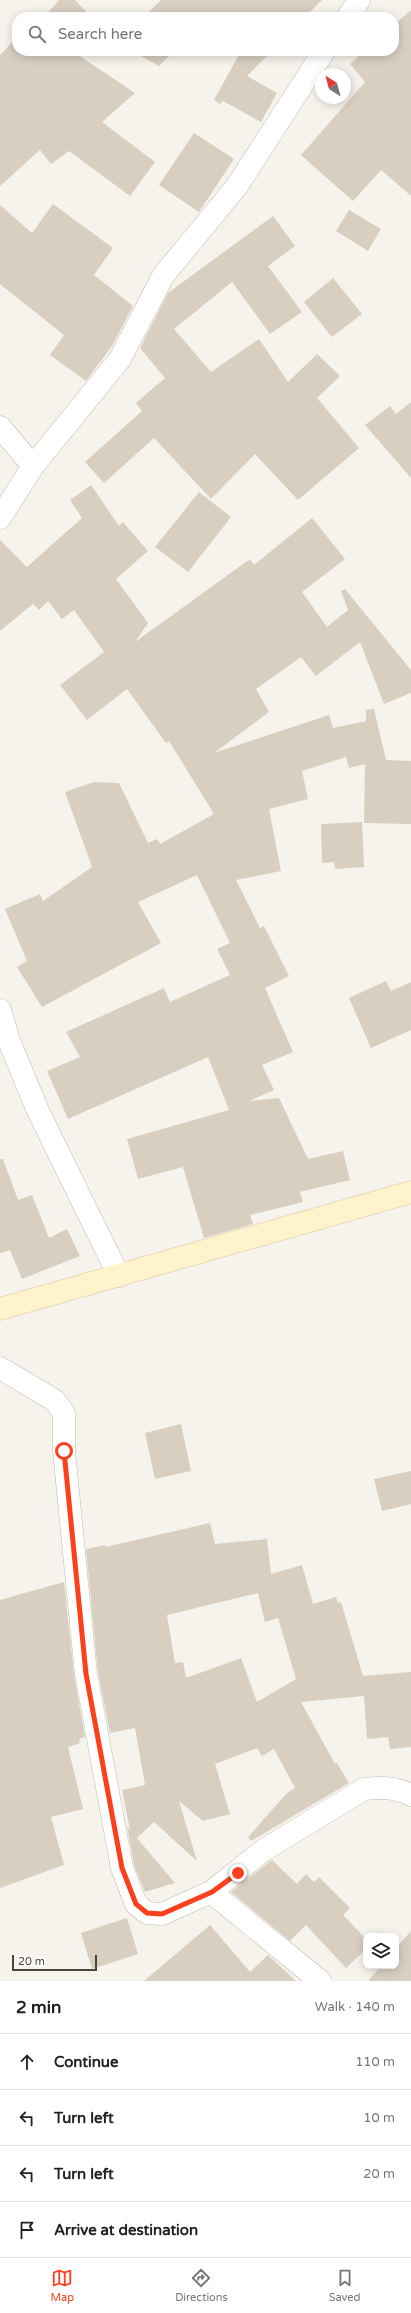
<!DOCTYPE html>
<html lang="en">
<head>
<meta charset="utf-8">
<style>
	body { margin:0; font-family:"Varela Round",sans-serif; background:#f2f2f2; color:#222 }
	.controls { position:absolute; right:12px; bottom:12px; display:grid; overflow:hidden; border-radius:8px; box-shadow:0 2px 10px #0003 }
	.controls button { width:36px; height:36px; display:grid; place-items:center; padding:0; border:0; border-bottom:1px solid #e0e0e0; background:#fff; color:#222; font:20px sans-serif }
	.compass { position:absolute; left:315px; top:68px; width:36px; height:36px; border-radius:50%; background:#fff; box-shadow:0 2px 10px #0003; rotate:324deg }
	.scale { position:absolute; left:12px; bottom:10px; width:85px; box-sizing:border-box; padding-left:4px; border:2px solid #4b4439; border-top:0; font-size:11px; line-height:14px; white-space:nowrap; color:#4b4439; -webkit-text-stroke:3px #fff; paint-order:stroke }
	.stop { position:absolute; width:12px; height:12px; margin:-9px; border:3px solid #fc3f1d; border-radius:50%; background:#fff }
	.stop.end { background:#fc3f1d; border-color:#fff; box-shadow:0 1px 4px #0008 }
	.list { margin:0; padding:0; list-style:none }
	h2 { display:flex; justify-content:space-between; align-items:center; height:52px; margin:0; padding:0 16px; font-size:17px }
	h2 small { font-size:13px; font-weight:400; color:#767676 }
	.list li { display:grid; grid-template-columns:26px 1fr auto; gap:12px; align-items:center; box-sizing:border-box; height:56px; padding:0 16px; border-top:1px solid #e0e0e0 }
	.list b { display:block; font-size:15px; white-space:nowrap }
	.list em { font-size:13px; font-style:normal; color:#767676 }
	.icon { flex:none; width:22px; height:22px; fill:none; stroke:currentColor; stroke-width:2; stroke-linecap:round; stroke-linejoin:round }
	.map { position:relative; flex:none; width:411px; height:1981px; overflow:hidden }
	.search { position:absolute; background:#fff; box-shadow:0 2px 10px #0003; left:12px; right:12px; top:12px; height:44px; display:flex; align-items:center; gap:10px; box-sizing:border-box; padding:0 14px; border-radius:16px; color:#767676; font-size:15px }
	.sheet { height:276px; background:#fff }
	nav { display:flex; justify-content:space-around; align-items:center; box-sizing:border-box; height:56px; border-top:1px solid #e0e0e0; background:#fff; font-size:11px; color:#767676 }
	nav a { display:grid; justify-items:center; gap:2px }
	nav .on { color:#fc3f1d }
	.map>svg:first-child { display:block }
	.building { fill:#d8cfc1; fill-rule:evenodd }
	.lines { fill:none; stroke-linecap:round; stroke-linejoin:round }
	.street-casing { stroke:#c2bbae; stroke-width:23 }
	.secondary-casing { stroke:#d6c79b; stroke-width:23 }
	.street { stroke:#fff; stroke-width:22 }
	.secondary { stroke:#fff3cd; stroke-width:22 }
	.route { stroke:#fc3f1d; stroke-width:5 }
</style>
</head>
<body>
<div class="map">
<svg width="411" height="1981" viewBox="0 0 411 1981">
	<rect width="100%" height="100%" fill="#f6f3ec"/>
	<path class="building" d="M59,0h16l16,17h-47z
		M161,0h161l-17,17h-87l-5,-5 -5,5h-64z
		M411,10v186l-30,-26 -28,31 -52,-46 64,-73 -15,-18 14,-13h30v-26z
		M15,39l2,12h60l-2,2 60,40 -33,29 53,40 -25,34 -61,-45 -18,13 -11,-14 -40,36v-131z
		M132,51h42l-15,15z
		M241,51h31l-25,25 30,17 -16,29 -38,-21 -3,3 -6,-4z
		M194,133l40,26 -35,53 -40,-27z
		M53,204l60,44 -19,27 39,31 -21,40 -26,35 -36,-26 14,-20 -64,-51v-79l32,28z
		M349,210l32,19 -13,22 -32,-20z
		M273,216l22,30 -27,20 34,46 -32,22 -38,-52 -58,47 37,43 48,-33 29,43 29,-28 23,22 -23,22 42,50 -61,52 -43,-46 -44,45 -57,-61 -50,45 -19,-21 57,-51 -6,-8 29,-25 -25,-30 28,-55z
		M333,278l29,36 -30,23 -28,-35z
		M411,402v76l-46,-53 25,-19 6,8z
		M91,485l28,41 4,-4 25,29 -32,28 32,44 -13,19 115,-83 4,6 58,-47 33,41 -43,33 25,35 21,-17 -7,-19 4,-2 66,81v23l-27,11 -24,-62 -44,34 -15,-19 -45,32 13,23 -55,41 115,-38 4,13 33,-7v-11l8,-1 12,51 25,1v63l-47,-1 1,-59 -16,4 -3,-11 -44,14 6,28 -39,10 12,62 -45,9 24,48 4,-2 25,50 -24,12 28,64 -31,13 12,25 -25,11 30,-3 29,61 35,-8 7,29 -50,12 3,10 -53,13 3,9 -49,14 -21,-71 -45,12 -11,-40 102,-29 -21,-53 -140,62 -21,-48 33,-14 -14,-25 98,-44 6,14 60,-27 -13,-26 13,-6 -33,-68 -59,27 23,41 -119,64 -25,-40 10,-6 -22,-52 35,-15 3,7 49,-34 -27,-75 29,-10 25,1 29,60 9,-4 3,5 54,-30 -45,-73 -3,2 -39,-54 -40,31 -27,-35 44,-33 -30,-42 -12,9 -14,-18 -9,9 -6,-6 -33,27v-91l27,27 55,-49 -12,-18z
		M199,492l32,25 -43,55 -33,-25z
		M362,822l2,45 -29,2 -1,-7 -12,1 -1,-39z
		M386,981l5,10 20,-9v48l-40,18 -22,-50z
		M0,1159h3l15,41 14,-5 17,43 18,-9 13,27 -58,23 -12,-29 -10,3z
		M181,1424l10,47 -36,8 -10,-46z
		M411,1471v33l-29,7 -8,-32z
		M210,1523l5,21 52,-5 4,35 31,-9 11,39 23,-7 2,6 3,-1 22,74 48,-4v75l-21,2 -2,-12 -21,2 -3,-43 -63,6 34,62 2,-1 12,20 -98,58 -3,-4 39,-44 8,-5 -21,-39 -12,7 -5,-8 -42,16 15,50 -27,7 -24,-20 18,60 -43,-39 -17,16 38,45 -30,9 -11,-27 -7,-39 3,4 -8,-40 23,-5 -10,-57 -25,5 -12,-61 -12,-123 19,-4v2zM258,1593l7,29 13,-4 18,61 -39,23 -16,-44 -55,20 -3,-16 -8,1 -8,-48z
		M64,1582l10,93 11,62 -6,2 1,4 -12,4 15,62 -32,8 13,48 -64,23v-288z
		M272,1860l25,24 9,-10 8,8 5,-5 31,31 -7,7 23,24v10l-20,19 -40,-43 -16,16 -59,-49z
		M127,1918l11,36 -46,15 -11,-36z
		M210,1925l40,47 18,-17 28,26h-152z
		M411,1931v50h-43l13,-15h15v-18z"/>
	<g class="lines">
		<defs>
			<path id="street" d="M348,17l11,-17
				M0,427l33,39
				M0,518l33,-52 87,-107 43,-83 74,-90 87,-135
				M0,1010l9,31 29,70 81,165
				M0,1368l54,32 10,13v38l22,223 36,194 14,36 11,9 15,1 49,-22 53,-42 100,-61c17,-2 31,-2 47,6
				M211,1892l109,89"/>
			<path id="secondary" d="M0,1309l411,-117"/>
		</defs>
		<use href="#street" class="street-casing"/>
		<use href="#secondary" class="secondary-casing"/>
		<use href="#street" class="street"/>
		<use href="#secondary" class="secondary"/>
	</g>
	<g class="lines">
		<path class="route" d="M64,1451l22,223 36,194 14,36 11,9 15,1 50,-22 26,-19"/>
	</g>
</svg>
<div class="controls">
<button><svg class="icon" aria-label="layers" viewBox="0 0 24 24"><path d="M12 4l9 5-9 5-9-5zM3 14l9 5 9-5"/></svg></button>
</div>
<svg class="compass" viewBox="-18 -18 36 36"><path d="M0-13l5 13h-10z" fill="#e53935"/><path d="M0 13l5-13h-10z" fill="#767676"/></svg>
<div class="scale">20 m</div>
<div class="stop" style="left:64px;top:1451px"></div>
<div class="stop end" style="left:238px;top:1873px"></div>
<div class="search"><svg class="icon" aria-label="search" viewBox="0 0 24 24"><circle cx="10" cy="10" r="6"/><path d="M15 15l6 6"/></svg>Search here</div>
</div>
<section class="sheet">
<h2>2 min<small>Walk · 140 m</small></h2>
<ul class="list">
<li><svg class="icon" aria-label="ahead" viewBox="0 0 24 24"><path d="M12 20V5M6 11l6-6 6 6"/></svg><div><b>Continue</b></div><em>110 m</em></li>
<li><svg class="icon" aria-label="left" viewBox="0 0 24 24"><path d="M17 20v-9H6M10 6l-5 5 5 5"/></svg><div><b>Turn left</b></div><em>10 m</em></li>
<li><svg class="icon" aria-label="left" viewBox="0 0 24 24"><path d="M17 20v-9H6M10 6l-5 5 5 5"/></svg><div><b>Turn left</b></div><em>20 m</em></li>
<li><svg class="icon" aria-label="arrive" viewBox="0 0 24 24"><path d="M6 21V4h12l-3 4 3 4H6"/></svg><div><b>Arrive at destination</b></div></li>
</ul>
</section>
<nav>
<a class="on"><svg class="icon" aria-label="map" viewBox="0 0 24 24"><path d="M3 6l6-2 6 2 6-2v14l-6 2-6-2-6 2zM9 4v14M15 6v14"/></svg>Map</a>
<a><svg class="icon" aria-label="directions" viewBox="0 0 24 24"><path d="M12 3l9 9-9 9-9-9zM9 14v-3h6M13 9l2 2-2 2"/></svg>Directions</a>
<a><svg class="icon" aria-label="saved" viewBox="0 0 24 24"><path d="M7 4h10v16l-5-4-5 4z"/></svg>Saved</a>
</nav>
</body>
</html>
